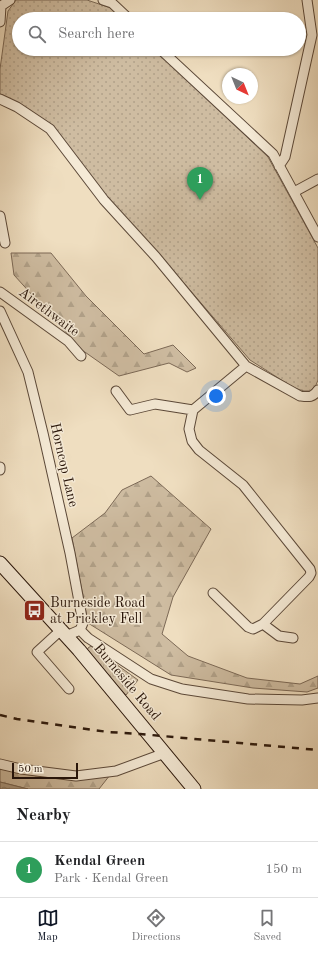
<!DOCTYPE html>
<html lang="en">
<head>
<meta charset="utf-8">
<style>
	body { margin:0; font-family:"Old Standard TT",serif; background:#f6f6f6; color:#202124 }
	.compass { position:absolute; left:222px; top:68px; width:36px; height:36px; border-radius:50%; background:#fff; box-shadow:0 1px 3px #0004; rotate:137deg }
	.scale { position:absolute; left:12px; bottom:10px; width:66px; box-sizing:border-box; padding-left:4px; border:2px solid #2a160a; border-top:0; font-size:11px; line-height:14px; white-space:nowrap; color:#2a160a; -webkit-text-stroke:3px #f5ead6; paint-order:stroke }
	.you { position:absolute; left:216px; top:396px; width:14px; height:14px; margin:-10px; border:3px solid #fff; border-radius:50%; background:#1a73e8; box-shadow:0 0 0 6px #1a73e833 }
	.badge { display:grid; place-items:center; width:26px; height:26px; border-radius:50%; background:#111827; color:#fff; font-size:13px; font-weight:700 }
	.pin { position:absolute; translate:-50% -33px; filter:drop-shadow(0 1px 2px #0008) }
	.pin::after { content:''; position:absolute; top:21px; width:14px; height:12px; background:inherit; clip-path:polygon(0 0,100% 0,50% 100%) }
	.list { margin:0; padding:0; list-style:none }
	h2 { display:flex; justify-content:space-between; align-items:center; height:52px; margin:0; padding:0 16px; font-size:17px }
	h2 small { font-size:13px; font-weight:400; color:#757577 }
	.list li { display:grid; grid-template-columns:26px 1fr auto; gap:12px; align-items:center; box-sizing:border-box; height:56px; padding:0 16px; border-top:1px solid #e0e0e0 }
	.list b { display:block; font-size:15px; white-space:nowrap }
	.list p { margin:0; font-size:13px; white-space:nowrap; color:#757577 }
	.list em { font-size:13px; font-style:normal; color:#757577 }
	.icon { flex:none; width:22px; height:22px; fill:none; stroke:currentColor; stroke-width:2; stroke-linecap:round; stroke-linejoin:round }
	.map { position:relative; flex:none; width:318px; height:789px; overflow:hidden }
	.search { position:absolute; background:#fff; box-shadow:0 1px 3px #0004; left:12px; right:12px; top:12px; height:44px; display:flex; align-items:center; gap:10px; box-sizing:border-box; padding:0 14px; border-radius:22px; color:#757577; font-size:15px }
	.sheet { height:108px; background:#fff }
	nav { display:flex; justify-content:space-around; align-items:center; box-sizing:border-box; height:56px; border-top:1px solid #e0e0e0; background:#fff; font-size:11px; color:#757577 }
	nav a { display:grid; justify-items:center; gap:2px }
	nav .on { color:#111827 }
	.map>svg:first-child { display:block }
	.grass { fill:url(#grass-tufts); stroke:#7c6956 }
	.forest { fill:url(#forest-firs); stroke:#7c6956 }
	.park { fill:url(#park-dots); stroke:#7c6956 }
	.water { fill:url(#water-ripples); stroke:#786552 }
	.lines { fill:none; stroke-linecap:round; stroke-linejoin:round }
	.street-casing { stroke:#5b4838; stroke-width:11 }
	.secondary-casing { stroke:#2a160a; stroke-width:15 }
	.street { stroke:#f5ead6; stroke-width:9 }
	.secondary { stroke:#f5ead6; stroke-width:13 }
	.rail { stroke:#2a160a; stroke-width:2.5; stroke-dasharray:7 7; stroke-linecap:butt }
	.labels { text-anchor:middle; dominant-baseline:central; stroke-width:3; stroke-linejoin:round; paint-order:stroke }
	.street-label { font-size:14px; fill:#2a160a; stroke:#f5ead6 }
	.poi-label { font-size:14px; fill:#2a160a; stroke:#f5ead6; text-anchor:start }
</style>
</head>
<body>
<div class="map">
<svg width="318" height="789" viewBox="0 0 318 789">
	<defs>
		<pattern id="grass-tufts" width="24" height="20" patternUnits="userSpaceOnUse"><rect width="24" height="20" fill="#cebca1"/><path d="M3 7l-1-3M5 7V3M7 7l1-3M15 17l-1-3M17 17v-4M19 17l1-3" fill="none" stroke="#b1a189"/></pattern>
		<pattern id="forest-firs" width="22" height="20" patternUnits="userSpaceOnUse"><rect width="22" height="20" fill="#cebca1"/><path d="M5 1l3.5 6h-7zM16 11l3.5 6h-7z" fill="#b1a189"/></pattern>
		<pattern id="park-dots" width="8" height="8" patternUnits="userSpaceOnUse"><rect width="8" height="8" fill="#cebca1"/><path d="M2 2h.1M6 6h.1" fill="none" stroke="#b1a189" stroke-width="1.8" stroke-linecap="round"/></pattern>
		<pattern id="water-ripples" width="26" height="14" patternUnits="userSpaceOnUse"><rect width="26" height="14" fill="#ac9a82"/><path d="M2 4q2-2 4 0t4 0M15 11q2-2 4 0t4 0" fill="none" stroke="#8c7d69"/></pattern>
	</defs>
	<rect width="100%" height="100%" fill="#efdec0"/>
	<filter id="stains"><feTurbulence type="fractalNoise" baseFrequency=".005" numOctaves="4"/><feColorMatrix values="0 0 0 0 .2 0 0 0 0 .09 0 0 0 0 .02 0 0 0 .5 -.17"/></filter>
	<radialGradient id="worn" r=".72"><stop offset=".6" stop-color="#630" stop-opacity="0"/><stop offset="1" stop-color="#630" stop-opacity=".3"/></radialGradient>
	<path class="grass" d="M91,646l47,34 -12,15 -32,-34 -7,-10 1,-3z"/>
	<path class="forest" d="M11,253h40l35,43 58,58 29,-9 23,23 -9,4 -18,-9 -50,13 -37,-26 -68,-75z
		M151,476l60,53 -38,68 -11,37 26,22 59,22 53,6 18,-8v12l-11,4 -54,-4 -82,-13 -83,-52 -16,-85 33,-25 17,-23z
		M0,769l110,6 -11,14h-71l-28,-7z"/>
	<path class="park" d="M16,0h71l27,9 10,10h-105v30h136l113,108 50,91v132l-2,5 -6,6h-6l-10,-3 -44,-28 -92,-107 -45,-47 -62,-79 -51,-33v-25l8,-58z"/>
	<path class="water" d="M0,782l28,7h-28z"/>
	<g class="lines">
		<defs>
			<path id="street" d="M103,0l9,3 17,16
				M1,6l9,-6
				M0,22l1,-16
				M160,49l113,105 45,83
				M0,99l17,8 33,22 54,71 52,57 90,109 54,30c8,1 13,2 18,-6
				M279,166l6,-9 27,-122 -5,-35
				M294,192l24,-13
				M0,216l5,27
				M0,292l68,49 13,15
				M0,311l28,61 15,61 27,120 13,70 -3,7
				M116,391l14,19 25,-6 38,6
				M0,467v3
				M213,593l35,34 5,2 10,-5 46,-47 2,-4 -1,-4 -67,-84 -44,-35 -7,-9 -3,-12 4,-19 53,-44
				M263,624l16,12 14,2
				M61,630l-24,22 32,37
				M66,636l14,-6 8,8 63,41 31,10 66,10 54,1 16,-2
				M0,764l21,5 55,7 40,-5 49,-18"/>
			<path id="secondary" d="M0,563l79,87 115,139"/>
		</defs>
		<use href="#street" class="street-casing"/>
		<use href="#secondary" class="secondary-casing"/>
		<use href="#street" class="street"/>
		<use href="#secondary" class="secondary"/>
		<path class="rail" d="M0,715l17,4 91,13 32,2 178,16"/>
	</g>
	<defs>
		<symbol id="bus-square" viewBox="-11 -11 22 22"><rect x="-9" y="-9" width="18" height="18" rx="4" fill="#8f2418" stroke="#f5ead6"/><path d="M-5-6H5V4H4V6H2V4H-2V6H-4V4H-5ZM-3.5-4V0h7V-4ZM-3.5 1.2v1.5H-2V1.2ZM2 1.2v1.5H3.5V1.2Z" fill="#fff"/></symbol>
	</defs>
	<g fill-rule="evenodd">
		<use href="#bus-square" x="22" y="598" width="25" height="25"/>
	</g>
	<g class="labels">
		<g class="street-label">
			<text transform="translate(49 312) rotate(37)">Airethwaite</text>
			<text transform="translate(64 465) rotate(77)">Horncop Lane</text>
			<text transform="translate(127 682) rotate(50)">Burneside Road</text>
		</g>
		<g class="poi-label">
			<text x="50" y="603">Burneside Road<tspan x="50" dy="16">at Prickley Fell</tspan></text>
		</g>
	</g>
	<rect width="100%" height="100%" filter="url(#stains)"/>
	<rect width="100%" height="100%" fill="url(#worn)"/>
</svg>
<svg class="compass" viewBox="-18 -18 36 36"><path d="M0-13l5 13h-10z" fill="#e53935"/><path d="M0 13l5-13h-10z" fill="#757577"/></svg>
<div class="scale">50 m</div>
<div class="you"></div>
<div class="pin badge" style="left:200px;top:200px;background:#2e9e5b">1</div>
<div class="search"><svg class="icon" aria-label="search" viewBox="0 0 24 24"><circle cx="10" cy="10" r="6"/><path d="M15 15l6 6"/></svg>Search here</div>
</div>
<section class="sheet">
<h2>Nearby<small></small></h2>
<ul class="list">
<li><span class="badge" style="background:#2e9e5b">1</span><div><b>Kendal Green</b><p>Park · Kendal Green</p></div><em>150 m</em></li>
</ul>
</section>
<nav>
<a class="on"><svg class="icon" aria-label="map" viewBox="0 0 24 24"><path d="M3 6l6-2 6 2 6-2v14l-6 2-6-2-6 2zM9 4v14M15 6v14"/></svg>Map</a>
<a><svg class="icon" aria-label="directions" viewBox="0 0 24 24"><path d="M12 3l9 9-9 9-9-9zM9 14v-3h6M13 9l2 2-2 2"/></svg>Directions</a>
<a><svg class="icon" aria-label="saved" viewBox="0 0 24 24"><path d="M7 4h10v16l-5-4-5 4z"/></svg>Saved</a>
</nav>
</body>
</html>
